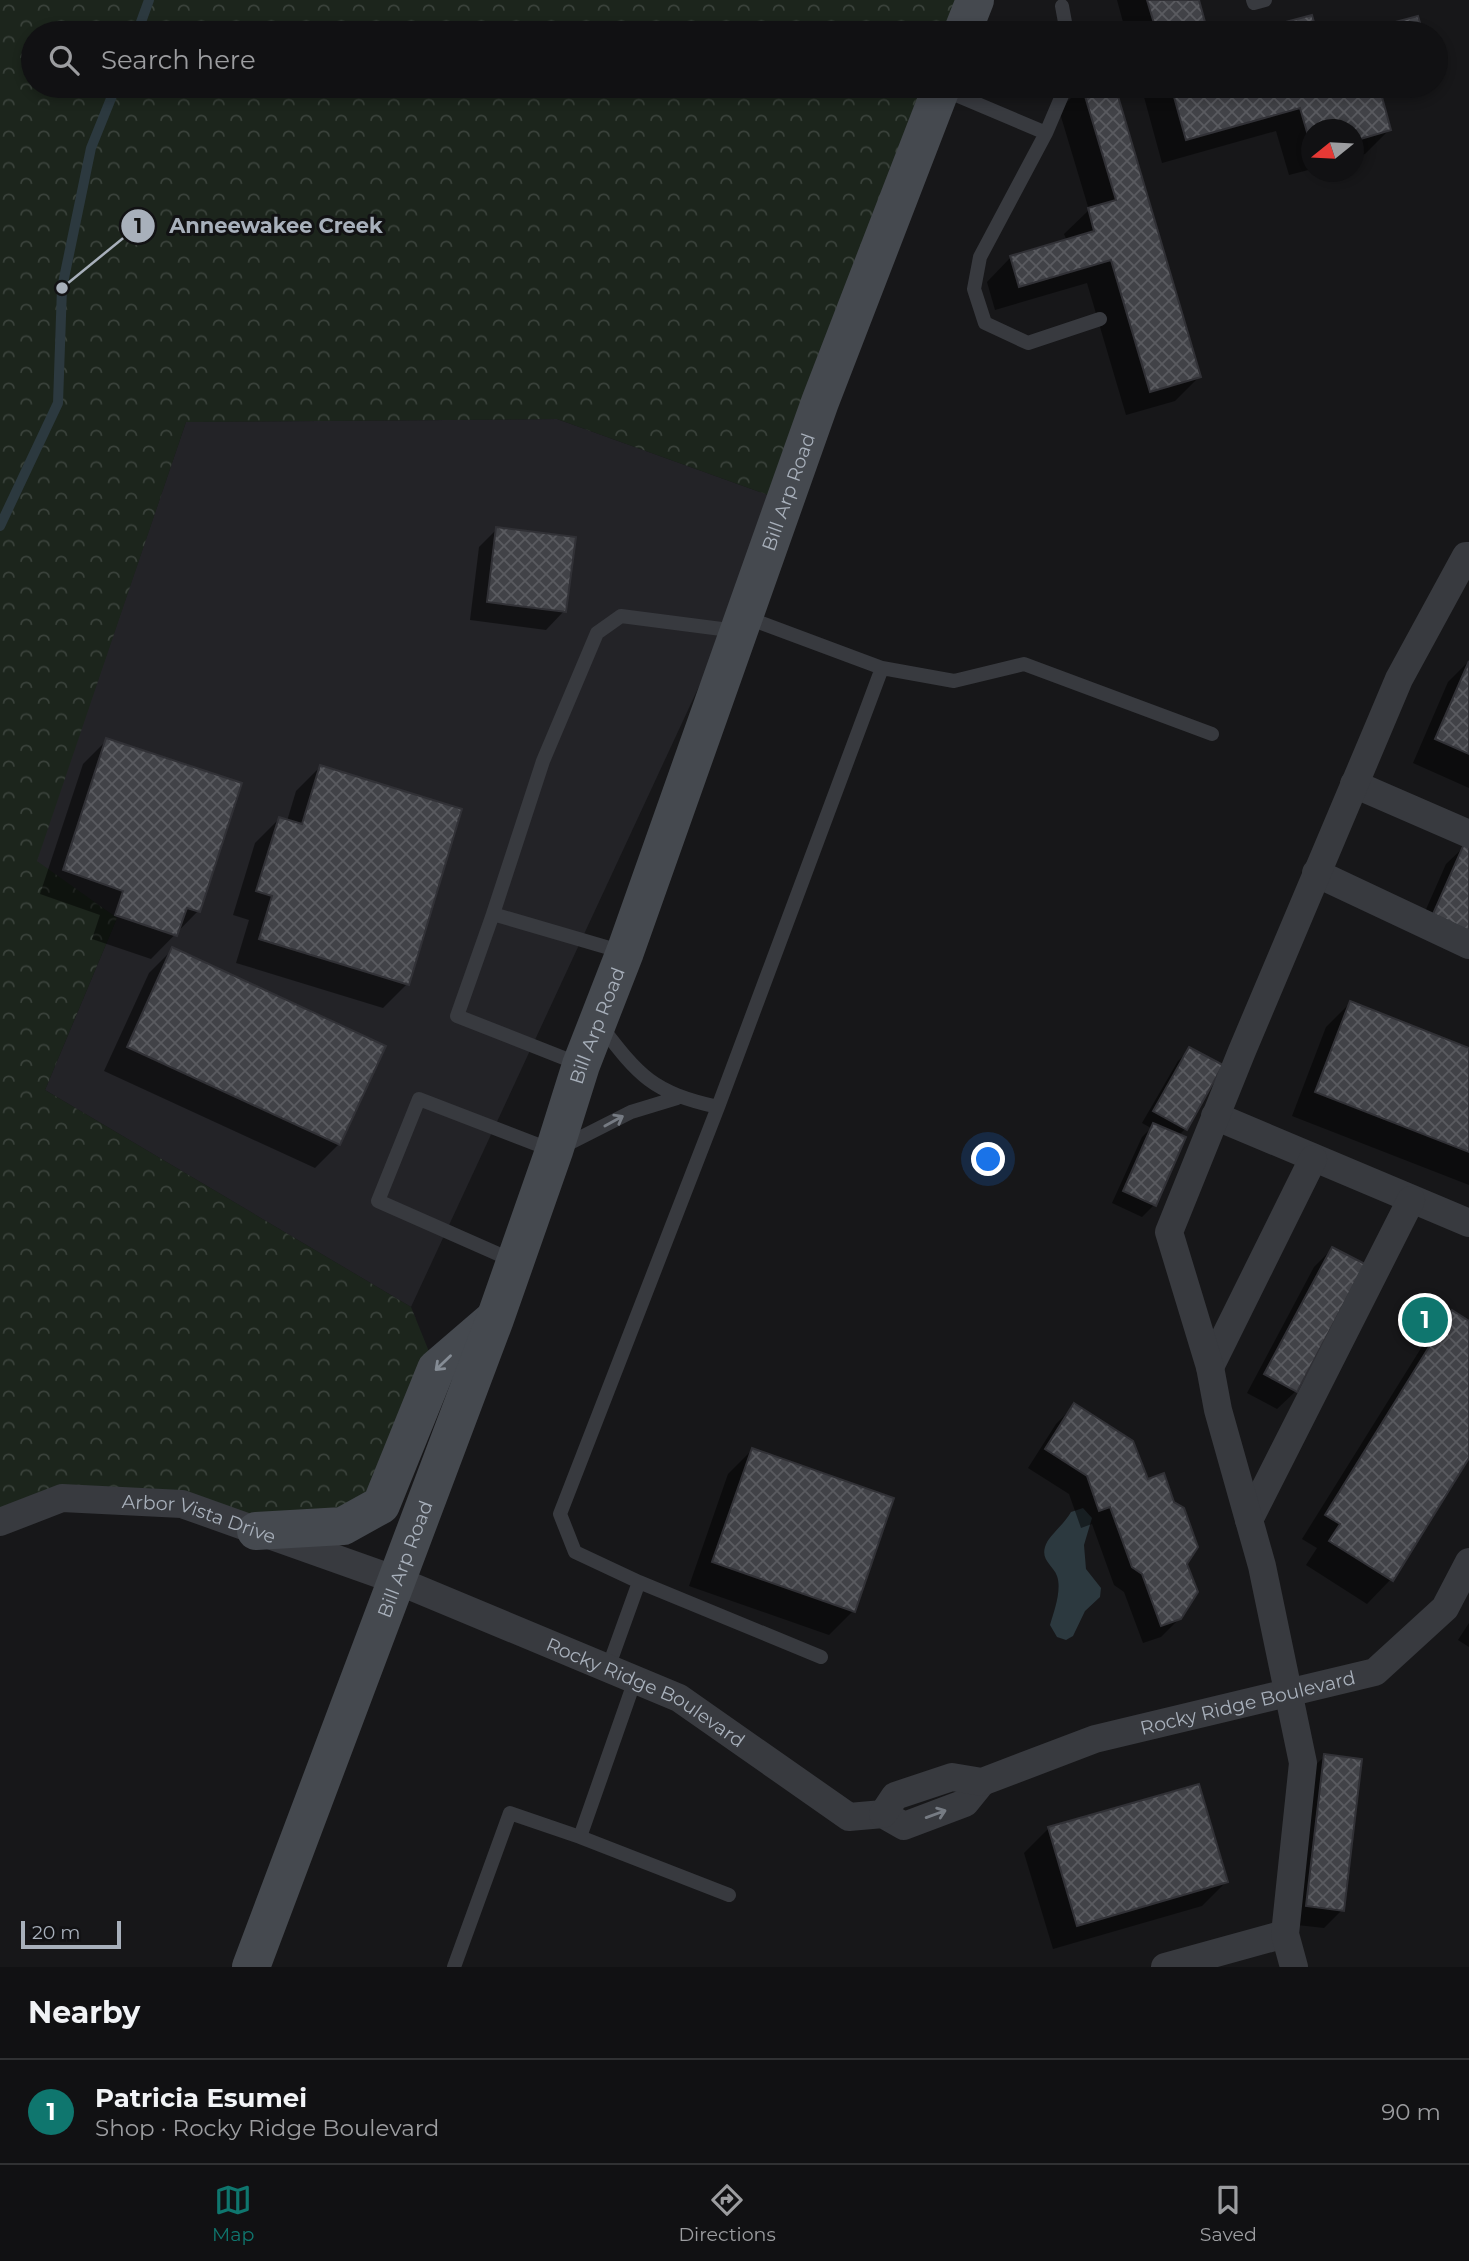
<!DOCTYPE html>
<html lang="en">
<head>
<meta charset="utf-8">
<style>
	body { margin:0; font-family:Montserrat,sans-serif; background:#1e1f21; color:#f1f3f6 }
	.compass { position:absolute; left:1301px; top:119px; width:63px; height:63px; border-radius:50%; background:#111113; box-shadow:0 4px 10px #0003; rotate:252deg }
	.scale { position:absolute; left:21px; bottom:18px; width:100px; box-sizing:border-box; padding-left:7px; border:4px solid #a8b0bb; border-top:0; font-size:19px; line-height:24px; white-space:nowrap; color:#a8b0bb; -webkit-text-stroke:5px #121214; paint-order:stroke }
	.you { position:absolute; left:989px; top:1160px; width:24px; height:24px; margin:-18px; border:5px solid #fff; border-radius:50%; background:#1a73e8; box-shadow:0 0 0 10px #1a73e833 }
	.badge { display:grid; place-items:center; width:46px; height:46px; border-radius:50%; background:#0f766e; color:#fff; font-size:23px; font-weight:700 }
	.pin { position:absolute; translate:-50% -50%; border:4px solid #fff; box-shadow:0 2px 7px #0006 }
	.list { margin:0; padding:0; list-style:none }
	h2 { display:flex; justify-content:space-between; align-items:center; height:91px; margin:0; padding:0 28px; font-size:30px }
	h2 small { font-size:23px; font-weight:400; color:#9c9da0 }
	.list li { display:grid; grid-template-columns:46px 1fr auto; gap:21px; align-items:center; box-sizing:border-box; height:105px; padding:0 28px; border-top:2px solid #303133 }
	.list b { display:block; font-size:26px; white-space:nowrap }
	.list p { margin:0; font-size:23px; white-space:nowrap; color:#9c9da0 }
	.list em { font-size:23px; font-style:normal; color:#9c9da0 }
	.icon { flex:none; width:38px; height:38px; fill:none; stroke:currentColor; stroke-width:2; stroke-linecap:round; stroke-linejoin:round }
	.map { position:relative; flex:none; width:1469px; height:1967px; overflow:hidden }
	.search { position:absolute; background:#111113; box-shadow:0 4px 10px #0003; left:21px; right:21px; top:21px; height:77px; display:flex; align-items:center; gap:18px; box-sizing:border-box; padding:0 24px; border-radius:38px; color:#9c9da0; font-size:26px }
	.sheet { height:196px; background:#111113 }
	nav { display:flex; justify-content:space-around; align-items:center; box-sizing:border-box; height:98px; border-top:2px solid #303133; background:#111113; font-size:19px; color:#9c9da0 }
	nav a { display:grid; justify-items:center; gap:4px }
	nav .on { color:#0f766e }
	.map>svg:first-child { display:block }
	.built { fill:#232327 }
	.forest { fill:url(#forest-crowns) }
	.water { fill:#2c393f }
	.shadow { fill:#0007 }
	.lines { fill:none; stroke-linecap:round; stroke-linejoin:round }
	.stream { stroke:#2c393f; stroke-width:10 }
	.building { fill:url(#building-cross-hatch); stroke:#313136; stroke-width:2 }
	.lane { stroke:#383a3f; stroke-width:14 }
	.street { stroke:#383a3f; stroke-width:28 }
	.secondary { stroke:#45494f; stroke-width:38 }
	.oneway { stroke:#767b83 }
	.oneway2 { stroke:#858c95 }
	.labels { text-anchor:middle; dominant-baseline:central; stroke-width:6; stroke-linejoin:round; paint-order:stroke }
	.street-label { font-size:19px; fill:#a8b0bb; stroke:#121214 }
	.leader { fill:none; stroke:#a8b0bb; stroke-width:2.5 }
	.callout-dot { fill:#a8b0bb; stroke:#121214; stroke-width:2.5 }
	.mark-label { font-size:21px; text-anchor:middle; font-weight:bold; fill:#111 }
	.callout-label { font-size:21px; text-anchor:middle; font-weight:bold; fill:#a8b0bb; stroke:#121214; stroke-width:6; stroke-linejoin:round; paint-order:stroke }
</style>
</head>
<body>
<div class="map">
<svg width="1469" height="1967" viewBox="0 0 1469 1967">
	<defs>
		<pattern id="forest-crowns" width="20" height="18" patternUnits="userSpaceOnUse" patternTransform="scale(1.75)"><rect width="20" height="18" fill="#1c251c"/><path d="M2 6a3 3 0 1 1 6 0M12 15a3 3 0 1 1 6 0" fill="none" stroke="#3a423b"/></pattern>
		<pattern id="building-cross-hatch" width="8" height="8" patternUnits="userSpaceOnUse" patternTransform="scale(1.75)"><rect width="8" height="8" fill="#414247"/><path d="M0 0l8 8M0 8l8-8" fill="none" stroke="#5a5b60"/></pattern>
	</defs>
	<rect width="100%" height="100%" fill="#171719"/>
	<path class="built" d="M557,419l228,82 -374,806 -366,-217 72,-172 -81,-57 150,-439z"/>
	<path class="forest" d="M0,0h975l-13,33h-929v53h909l-157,415 -228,-82 -371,3 -149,439 80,57 -72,172 366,217 25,62 -55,136 -38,21 -281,-28 -62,24z"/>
	<path class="water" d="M1083,1508l9,10 -8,27 2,24 15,19 -1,9 -15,14 -12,25 -7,4 -9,-3 -7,-12c4,-14 12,-35 7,-49 -4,-11 -16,-15 -12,-29 3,-11 18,-21 26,-35z"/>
	<path class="shadow" d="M1117,0h80l9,33h-80z
		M1311,17l5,16h-41l8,-8z
		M1083,86h30l86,291 -24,24 -49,14 -39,-132 -92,27 -8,-28 24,-25 56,-16 -3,-7 25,-24 -30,-100z
		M1141,86h263l-25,7 10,37 -24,24 -11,3v-27h-42v39l-23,6 -13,-44 -114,32z
		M497,529l67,82 -18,19 -76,-10 9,-73z
		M1469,661v127l-56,-25 35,-81z
		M107,740l91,171 -47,48 -59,-20 8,-24 -60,-21 43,-130z
		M320,767l87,217 -24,24 -147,-45 13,-43 -16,-5 22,-72 24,-24 8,2 9,-30z
		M1465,846l4,2v109l-53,-25 30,-68z
		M173,949l166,195 -24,24 -211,-97 45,-98z
		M1350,1003l119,46v136l-177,-69 34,-89z
		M1190,1049l-5,80 -7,7 -24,69 -12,12 -30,-14 30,-66 9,-9 -9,-5 36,-62z
		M1332,1249l-36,142 -19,18 -30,-16 67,-126z
		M1452,1313l17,10v131l-78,125 -24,25 -61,-39 11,-17 -15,-9 126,-202z
		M1074,1406l73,75 38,83 -5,54 -19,19 -18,6 -19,-51 -10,-7 -22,-61 -11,4 -12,-34 -41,-26 28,-44z
		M752,1450l101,161 -24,24 -140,-49 39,-112z
		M1469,1623v24l-11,-7z
		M1325,1756l17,154 -18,18 -36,-4 18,-150z
		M1197,1786l29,96 -24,24 -149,43 -29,-96 24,-24z"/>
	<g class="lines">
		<path class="stream" d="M137,33l12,-33
			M0,526l58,-123 4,-115 29,-140 25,-62"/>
	</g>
	<path class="building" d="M1147,0h52l9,33h-51z
		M1312,15l5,18h-32l-3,-10z
		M1418,16l5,17h-69z
		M1082,86h33l86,291 -51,15 -39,-132 -92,27 -9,-31 84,-25 -6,-23 28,-8z
		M1171,86h208l12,44 -37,11v-11h-42v19l-12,-41 -114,32z
		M496,527l80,10 -10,75 -79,-10z
		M1469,661v93l-34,-15z
		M106,738l136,45 -42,129 -13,-4 -10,28 -62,-21 8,-24 -60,-21z
		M320,765l142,44 -53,176 -150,-46 13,-43 -16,-5 23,-74 23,7z
		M1464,844l5,2v85l-36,-17z
		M172,947l214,99 -46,99 -213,-98z
		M1350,1001l119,47v104l-154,-60z
		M1189,1047l34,18 -36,65 -34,-19z
		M1153,1123l33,14 -30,69 -33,-15z
		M1332,1247l33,17 -68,128 -33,-18z
		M1452,1310l17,11v137l-76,123 -64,-40 11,-17 -15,-9z
		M1074,1403l59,38 15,38 16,-6 10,29 10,6 14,39 -11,17 11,28 -17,27 -20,7 -19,-52 -10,-7 -22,-60 -11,4 -12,-35 -42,-27z
		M752,1448l142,50 -39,114 -143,-50z
		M1324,1754l38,5 -18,152 -38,-5z
		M1199,1784l29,98 -151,44 -29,-99z"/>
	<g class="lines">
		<path class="lane" d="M1253,0l1,3 11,-3
			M1062,6l5,27
			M942,89l104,44 20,-47
			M1046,133l-66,124 -6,32 11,34 43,20 72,-24
			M745,617l137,51
			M493,914l50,-153 54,-128 24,-17 116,15
			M600,1025c40,52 52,67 118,82l-158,407 15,38 64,30 -31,86
			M579,1064l-122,-48 36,-102 130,38
			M718,1107l164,-439 72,13 70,-17 188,70
			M514,1261l-136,-60 41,-102 135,52 77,-39 46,-14
			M639,1582l182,75
			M635,1680l-55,157 149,58
			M454,1967l56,-154 70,24"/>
		<g class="street">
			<path d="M1354,784l115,50"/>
			<path d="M1316,873l153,72"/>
			<path d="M1215,1116l254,107"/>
			<path d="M1210,1367l103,-208"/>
			<path d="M1249,1520l162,-320"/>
			<path id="s1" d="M0,1522l62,-24 120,6 214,76 283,118 170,119 34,-3 21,12 61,-23 17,-21"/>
			<path id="s2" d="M883,1814l12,-18 57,-19 30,5 113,-43 280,-67 70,-64 24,-46"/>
			<path d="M1165,1967l120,-33"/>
			<path d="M1294,1967l-9,-33 18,-171 -41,-197 -44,-156 -8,-43 -41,-135 73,-181 157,-372 67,-123h3"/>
		</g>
		<g class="secondary">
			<path d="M962,33l13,-33"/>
			<path d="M256,1531l87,-5 38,-21 55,-136 57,-49"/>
			<path id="s3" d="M251,1967l244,-648 59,-168 27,-86 44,-113 195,-550 122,-316"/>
		</g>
	</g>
	<defs><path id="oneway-shaft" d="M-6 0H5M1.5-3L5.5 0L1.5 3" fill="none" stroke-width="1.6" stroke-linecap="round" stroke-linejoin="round" transform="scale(1.75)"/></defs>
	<g class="oneway">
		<use href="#oneway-shaft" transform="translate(614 1121) rotate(-29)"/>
		<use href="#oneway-shaft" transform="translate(936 1814) rotate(-20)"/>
	</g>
	<use class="oneway2" href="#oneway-shaft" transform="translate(443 1363) rotate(136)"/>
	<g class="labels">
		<g class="street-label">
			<text stroke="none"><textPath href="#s3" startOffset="1570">Bill Arp Road</textPath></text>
			<text stroke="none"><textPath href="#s3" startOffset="1003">Bill Arp Road</textPath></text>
			<text stroke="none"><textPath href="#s1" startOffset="206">Arbor Vista Drive</textPath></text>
			<text stroke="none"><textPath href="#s3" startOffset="436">Bill Arp Road</textPath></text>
			<text stroke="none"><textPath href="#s1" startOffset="688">Rocky Ridge Boulevard</textPath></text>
			<text stroke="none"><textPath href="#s2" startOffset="390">Rocky Ridge Boulevard</textPath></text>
		</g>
	</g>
	<path class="leader" d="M62 288L138 226"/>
	<g class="callout-dot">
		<circle cx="62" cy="288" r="7"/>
		<circle cx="138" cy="226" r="18"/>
	</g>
	<g class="mark-label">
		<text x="138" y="233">1</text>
	</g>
	<g class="callout-label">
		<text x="276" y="233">Anneewakee Creek</text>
	</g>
</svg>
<svg class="compass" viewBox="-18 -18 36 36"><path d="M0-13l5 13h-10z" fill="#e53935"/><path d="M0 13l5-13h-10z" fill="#9c9da0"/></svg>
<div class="scale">20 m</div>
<div class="you"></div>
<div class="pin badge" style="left:1425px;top:1320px">1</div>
<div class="search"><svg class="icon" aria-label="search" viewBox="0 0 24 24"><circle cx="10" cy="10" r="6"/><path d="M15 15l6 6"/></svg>Search here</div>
</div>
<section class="sheet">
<h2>Nearby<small></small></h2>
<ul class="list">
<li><span class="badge">1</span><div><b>Patricia Esumei</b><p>Shop · Rocky Ridge Boulevard</p></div><em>90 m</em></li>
</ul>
</section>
<nav>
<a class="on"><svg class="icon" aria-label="map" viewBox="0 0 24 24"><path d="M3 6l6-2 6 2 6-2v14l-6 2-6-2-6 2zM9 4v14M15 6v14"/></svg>Map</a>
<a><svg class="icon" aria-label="directions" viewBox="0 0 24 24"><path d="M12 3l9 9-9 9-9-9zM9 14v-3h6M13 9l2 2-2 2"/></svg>Directions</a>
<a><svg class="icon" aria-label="saved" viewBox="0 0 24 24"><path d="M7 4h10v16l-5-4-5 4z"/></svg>Saved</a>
</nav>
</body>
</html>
